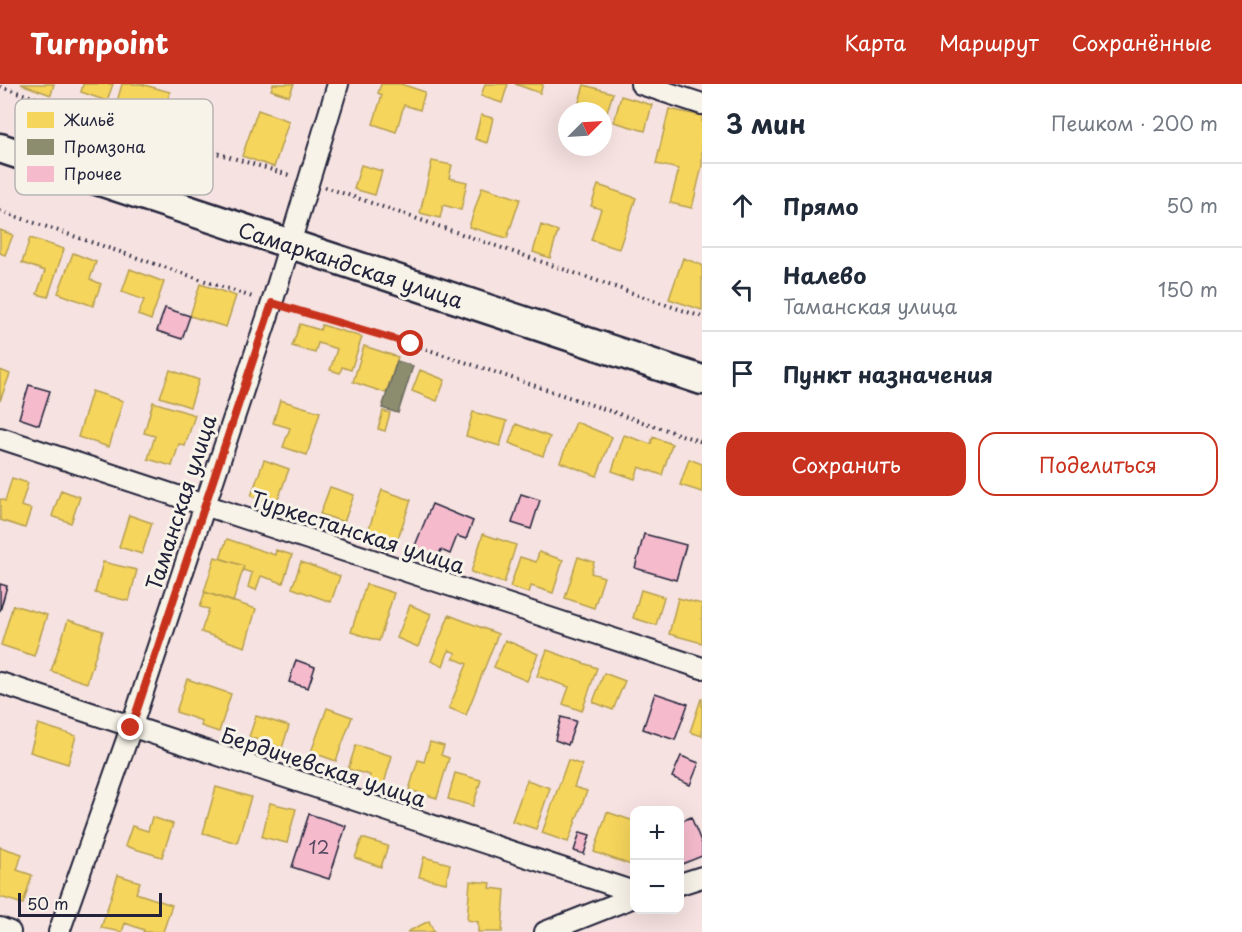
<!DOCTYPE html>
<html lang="ru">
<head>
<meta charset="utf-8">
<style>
	body { margin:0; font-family:"Playpen Sans",sans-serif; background:#f6f6f7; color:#1f2937 }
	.controls { position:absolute; right:18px; bottom:18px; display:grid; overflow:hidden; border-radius:12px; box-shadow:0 6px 24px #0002 }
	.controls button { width:54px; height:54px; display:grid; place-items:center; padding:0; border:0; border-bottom:2px solid #e0e1e3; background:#fff; color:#1f2937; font:30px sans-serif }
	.compass { position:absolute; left:558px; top:18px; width:54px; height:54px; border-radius:50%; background:#fff; box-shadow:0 6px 24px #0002; rotate:66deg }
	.scale { position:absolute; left:18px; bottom:15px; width:144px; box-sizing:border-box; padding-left:6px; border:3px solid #22223b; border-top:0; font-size:16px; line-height:21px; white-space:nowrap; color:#22223b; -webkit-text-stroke:4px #f7f3e8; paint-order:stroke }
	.stop { position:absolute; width:18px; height:18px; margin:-14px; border:4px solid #c8321e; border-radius:50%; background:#fff }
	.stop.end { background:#c8321e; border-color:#fff; box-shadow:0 2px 6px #0008 }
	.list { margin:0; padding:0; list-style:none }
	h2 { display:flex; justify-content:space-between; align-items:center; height:78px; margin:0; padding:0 24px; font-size:26px }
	h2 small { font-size:20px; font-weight:400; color:#747a83 }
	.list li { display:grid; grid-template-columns:39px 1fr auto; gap:18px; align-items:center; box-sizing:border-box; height:84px; padding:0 24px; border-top:2px solid #e0e1e3 }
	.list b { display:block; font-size:22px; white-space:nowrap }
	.list p { margin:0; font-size:20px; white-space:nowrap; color:#747a83 }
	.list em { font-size:20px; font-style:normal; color:#747a83 }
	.actions { display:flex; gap:12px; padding:18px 24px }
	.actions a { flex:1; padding:14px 0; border:2px solid #c8321e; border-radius:18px; text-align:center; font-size:21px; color:#c8321e }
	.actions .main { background:#c8321e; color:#fff }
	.icon { flex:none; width:33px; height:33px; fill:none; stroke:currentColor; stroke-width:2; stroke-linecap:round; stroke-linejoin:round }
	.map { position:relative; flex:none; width:702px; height:848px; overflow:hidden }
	header { display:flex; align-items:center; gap:36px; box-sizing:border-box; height:84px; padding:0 30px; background:#c8321e; color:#fff }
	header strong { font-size:28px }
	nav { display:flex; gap:33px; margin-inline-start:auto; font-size:21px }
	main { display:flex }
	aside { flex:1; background:#fff }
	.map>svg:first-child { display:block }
	.homes { fill:#f6d55c; stroke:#b69f52; stroke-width:1.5 }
	.industry { fill:#8c8c6e; stroke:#6c6c5f; stroke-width:1.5 }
	.building { fill:#f5bbcd; stroke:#22223b; stroke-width:1.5 }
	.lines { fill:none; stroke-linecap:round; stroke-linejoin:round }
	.street-casing { stroke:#22223b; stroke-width:24 }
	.secondary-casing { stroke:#22223b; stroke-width:33 }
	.path { stroke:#22223b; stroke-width:4; stroke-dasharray:1.5 4.5; stroke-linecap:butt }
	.street { stroke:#f7f3e8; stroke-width:20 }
	.secondary { stroke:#f7f3e8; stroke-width:28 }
	.route { stroke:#c8321e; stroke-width:8 }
	.labels { text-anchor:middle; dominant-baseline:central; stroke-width:6; stroke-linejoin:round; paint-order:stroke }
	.number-label { font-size:18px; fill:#574860 }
	.street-label { font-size:21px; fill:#22223b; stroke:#f7f3e8 }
	.key { fill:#f7f3e8; stroke:#b7b4b4; stroke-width:1.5 }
	.key-label { font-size:16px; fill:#22223b }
</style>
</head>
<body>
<header>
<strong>Turnpoint</strong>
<nav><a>Карта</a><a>Маршрут</a><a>Сохранённые</a></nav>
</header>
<main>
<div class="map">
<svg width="702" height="848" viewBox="0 0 702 848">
	<rect width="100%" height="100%" fill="#f6e2e0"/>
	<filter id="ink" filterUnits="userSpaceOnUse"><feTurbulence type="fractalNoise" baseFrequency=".0167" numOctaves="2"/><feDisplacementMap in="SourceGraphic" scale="12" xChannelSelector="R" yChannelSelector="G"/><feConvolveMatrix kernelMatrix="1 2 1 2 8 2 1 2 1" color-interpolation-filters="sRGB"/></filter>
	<g filter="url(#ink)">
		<path class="homes" d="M21,0h33l-3,11z
			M83,0h30l-6,17 -26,-9z
			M122,0h19l29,8 -11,38 -46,-14z
			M273,0h21l-5,12 -18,-6z
			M381,0h20l24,8 -5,18 -16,-5 -8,27 -23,-8 9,-29 -4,-2z
			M485,0h23l-6,19 -21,-7z
			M515,0h28l-3,9z
			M584,1l29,8 -8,25 -2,-7 -26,-2z
			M621,12l31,9 -7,26 -31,-9z
			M669,25l33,7v50l-10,42 -22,-5 9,-34 -23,-5z
			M258,26l31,11 -15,46 -32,-11z
			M481,31l12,3 -6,25 -12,-4z
			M432,77l20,4 -3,13 18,4 -6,28 -18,-5 -3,13 -20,-5z
			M361,81l21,6 -7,24 -21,-6z
			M598,101l38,13 -17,51 -28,-9 10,-31 -10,-3z
			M482,103l38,12 -13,39 -38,-11z
			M541,141l17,6 -8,27 -17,-6z
			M0,146l13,5 -8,20 -5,-2z
			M30,154l34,11 -16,48 -11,-3 8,-23 -23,-8z
			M73,169l23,9 -6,17 11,5 -8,22 -35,-13z
			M683,174l19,7v45l-33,-11z
			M130,185l34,13 -13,38 -13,-5 6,-15 -22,-8z
			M200,200l36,12 -10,31 -36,-11z
			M300,240l20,6 2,-5 40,12 -11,33 -9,-3 -2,6 -10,-3 7,-21 -19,-6 -3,10 -23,-7z
			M364,262l34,11 -12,36 -33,-11z
			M0,286l10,4 -10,27z
			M170,286l29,10 -9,27 -30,-10z
			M420,286l25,10 -8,21 -25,-10z
			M92,307l31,10 -14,46 -31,-10z
			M280,316l40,12 -13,43 -24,-8 7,-19 -17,-5z
			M153,318l42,13 -10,31 -6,-2 -7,22 -24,-7 7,-23 -11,-3z
			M383,327l7,2 -5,18 -7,-2z
			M473,328l34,9 -7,25 -34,-10z
			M576,338l36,15 -15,39 -37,-14z
			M516,340l34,13 -7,19 -34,-13z
			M624,351l27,9 2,-7 19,7 -10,31 -23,-8 -4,12 -23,-8z
			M689,375l13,5v28l-22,-7z
			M264,376l25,9 -13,36 -25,-9z
			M12,394l16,5 -7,23 10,3 -6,19 -25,-8v-21l5,2z
			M330,403l24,8 -10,27 -24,-8z
			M61,406l19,7 -9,26 -19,-7z
			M382,406l29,10 -14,41 -29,-10z
			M129,431l23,8 -10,31 -23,-7z
			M483,450l33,11 -12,38 -33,-11z
			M227,455l48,16 1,-5 16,5 -9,28 -22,-7 -5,14 -8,-3 4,-14 -9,-3 1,-4 -24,-8z
			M539,468l24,8 -10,33 -22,-7 -2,7 -19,-6 10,-30 16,5z
			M215,473l29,9 -11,36 -29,-10z
			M578,473l16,5 -3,11 13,4 -10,31 -29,-10z
			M103,478l34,8 -8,31 -34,-8z
			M301,478l39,14 -9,26 -39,-14z
			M366,500l28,9 -15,48 -28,-9z
			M641,506l23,7 -8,28 -23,-7z
			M205,508l51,17 -11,38 -44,-15 8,-23 -9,-2z
			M678,514l24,6v39l-33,-9z
			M13,521l34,10 -13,41 -33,-11z
			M410,521l21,9 -13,33 -21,-9z
			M449,531l49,19 -32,81 -17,-7 18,-44 -14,-6 3,-5 -7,-3 -6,16 -12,-5z
			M68,536l35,11 -16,52 -36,-12z
			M505,556l33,14 -11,27 -33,-14z
			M547,566l50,18 -15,43 -19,-7 6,-17 -32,-11z
			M604,589l21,8 -12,29 -20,-8z
			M187,595l44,15 -12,38 -18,-6 1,-5 -26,-9z
			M701,615h1v37l-12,-4z
			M327,624l25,9 -16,44 -25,-9z
			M256,632l33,10 -7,22 -33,-11z
			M38,640l38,12 -8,28 -38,-12z
			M430,658l14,4 -3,9 8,3 -12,40 -28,-8 9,-30 6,2z
			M356,661l36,11 -9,31 -15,-5 2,-7 -22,-6z
			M568,676l14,5 -8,22 13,4 -19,51 -26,-9z
			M455,689l26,7 -8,26 -25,-7z
			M527,696l23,8 -14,41 -24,-8z
			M216,703l35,10 -14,46 -34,-10z
			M270,719l26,6 -9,34 -25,-6z
			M607,728l27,9v45l-40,-14z
			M152,733l21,7 -11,33 -37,-11 7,-20 16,5z
			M362,754l26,8 -7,21 -26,-9z
			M0,763l22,7 -5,16 15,5 -9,29 -23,-7z
			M424,773l26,7 -4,19 -27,-6z
			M118,791l22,7 -4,11 36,12 -9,27h-20l1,-2 -19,-7 -3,9 -21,-4z
			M470,797l21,2 -1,5 15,2 -3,42h-24v-10l-11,-2z
			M429,837l5,11h-27z"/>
		<path class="industry" d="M397,277l16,5 -15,47 -16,-5z"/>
		<path class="building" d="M165,224l25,8 -8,23 -25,-8z
			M29,301l21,6 -11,34 -20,-7z
			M521,410l19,6 -9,29 -19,-6z
			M432,420l41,17 -7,18 -9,-3 -7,18 -9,-4 -4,8 -23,-10z
			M644,450l42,11 -10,35 -41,-12z
			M0,500l7,2 -7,25z
			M296,576l19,7 -7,21 -19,-6z
			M655,609l33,11 -13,36 -32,-11z
			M561,633l15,4 -8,24 -13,-5z
			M681,672l18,7 -9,22 -18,-8z
			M309,730l37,12 -17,53 -37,-12z
			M691,733l11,27v12l-22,9v-43z
			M580,748l10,3 -6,19 -10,-3z"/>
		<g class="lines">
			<defs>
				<path id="street" d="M641,0l61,20
					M0,354l702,230
					M0,599l634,209
					M680,800l22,-7
					M0,844l10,4
					M59,848l72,-204 141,-425 66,-219
					M545,848l89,-35"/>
				<path id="secondary" d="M0,64l702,232"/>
			</defs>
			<use href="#street" class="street-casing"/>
			<use href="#secondary" class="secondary-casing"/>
			<path class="path" d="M0,3l292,89
				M325,103l377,130
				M0,127l255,87
				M288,224l123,36 291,98"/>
			<use href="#street" class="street"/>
			<use href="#secondary" class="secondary"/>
		</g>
	</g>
	<g class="lines" filter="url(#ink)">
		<path class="route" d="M131,644l141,-425 139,41"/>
	</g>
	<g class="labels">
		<g class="number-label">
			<text x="319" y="762">12</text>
		</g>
		<g class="street-label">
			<text transform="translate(351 180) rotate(18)">Самаркандская улица</text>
			<text transform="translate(180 418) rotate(-72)">Таманская улица</text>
			<text transform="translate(358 447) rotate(18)">Туркестанская улица</text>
			<text transform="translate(324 682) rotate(18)">Бердичевская улица</text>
		</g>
	</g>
	<rect x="15" y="15" width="198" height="96" rx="9" class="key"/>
	<rect x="27" y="28" width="27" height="16" fill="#f6d55c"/>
	<rect x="27" y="55" width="27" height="16" fill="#8c8c6e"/>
	<rect x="27" y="82" width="27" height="16" fill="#f5bbcd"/>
	<g class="key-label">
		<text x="64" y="42">Жильё</text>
		<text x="64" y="69">Промзона</text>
		<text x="64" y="96">Прочее</text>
	</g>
</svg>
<div class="controls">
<button>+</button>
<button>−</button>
</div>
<svg class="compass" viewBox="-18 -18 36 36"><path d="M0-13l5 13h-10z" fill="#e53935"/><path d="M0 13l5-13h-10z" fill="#747a83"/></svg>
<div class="scale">50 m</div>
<div class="stop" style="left:411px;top:260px"></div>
<div class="stop end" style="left:131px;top:644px"></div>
</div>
<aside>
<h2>3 мин<small>Пешком · 200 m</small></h2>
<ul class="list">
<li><svg class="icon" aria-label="ahead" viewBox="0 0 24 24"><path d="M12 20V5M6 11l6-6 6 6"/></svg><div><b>Прямо</b></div><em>50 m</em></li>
<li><svg class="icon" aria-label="left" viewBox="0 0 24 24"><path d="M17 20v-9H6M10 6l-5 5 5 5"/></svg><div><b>Налево</b><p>Таманская улица</p></div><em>150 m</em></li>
<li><svg class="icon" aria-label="arrive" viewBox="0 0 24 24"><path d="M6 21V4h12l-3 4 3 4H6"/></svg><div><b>Пункт назначения</b></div></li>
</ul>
<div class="actions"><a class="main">Сохранить</a><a>Поделиться</a></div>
</aside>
</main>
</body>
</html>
